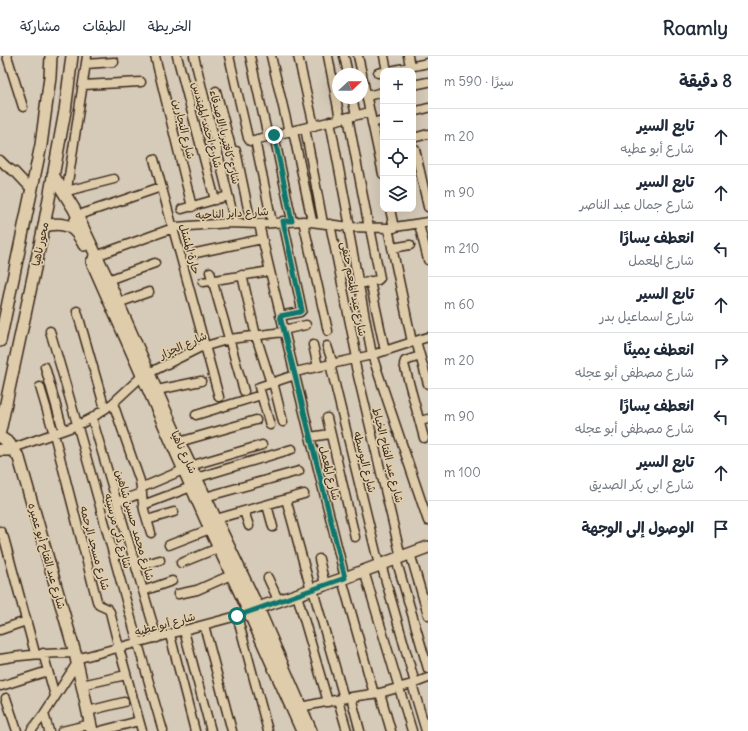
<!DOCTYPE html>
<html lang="ar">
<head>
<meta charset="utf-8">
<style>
	body { margin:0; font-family:Delius,"Playpen Sans Arabic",sans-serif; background:#f2f2f3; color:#1f2937; direction:rtl }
	.controls { position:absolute; right:12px; top:12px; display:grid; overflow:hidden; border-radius:8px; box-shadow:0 4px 16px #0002 }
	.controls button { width:36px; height:36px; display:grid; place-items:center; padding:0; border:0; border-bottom:1px solid #e0e1e3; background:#fff; color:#1f2937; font:20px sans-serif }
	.compass { position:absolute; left:332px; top:12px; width:36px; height:36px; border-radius:50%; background:#fff; box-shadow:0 4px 16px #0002; rotate:68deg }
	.stop { position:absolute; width:12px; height:12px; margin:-9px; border:3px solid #0f766e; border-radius:50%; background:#fff }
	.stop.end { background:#0f766e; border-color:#fff; box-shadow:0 1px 4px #0008 }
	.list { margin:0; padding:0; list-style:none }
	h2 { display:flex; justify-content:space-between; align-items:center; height:52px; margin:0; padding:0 16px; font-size:17px }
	h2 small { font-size:13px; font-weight:400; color:#747a83 }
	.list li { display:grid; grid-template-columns:26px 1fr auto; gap:12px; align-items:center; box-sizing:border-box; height:56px; padding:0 16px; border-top:1px solid #e0e1e3 }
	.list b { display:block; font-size:15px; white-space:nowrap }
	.list p { margin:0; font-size:13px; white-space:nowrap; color:#747a83 }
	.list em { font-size:13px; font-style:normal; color:#747a83 }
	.icon { flex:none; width:22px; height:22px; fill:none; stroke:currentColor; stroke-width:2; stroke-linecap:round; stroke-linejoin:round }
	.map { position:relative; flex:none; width:428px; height:675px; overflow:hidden; direction:ltr }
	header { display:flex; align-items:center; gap:24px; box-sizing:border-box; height:56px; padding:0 20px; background:#fff; border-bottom:1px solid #e0e1e3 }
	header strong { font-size:19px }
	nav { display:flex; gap:22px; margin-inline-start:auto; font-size:14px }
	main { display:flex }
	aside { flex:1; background:#fff }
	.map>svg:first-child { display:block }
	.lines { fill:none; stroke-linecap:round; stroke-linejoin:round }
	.street-casing { stroke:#3b2a1e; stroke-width:11 }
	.secondary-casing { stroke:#3b2a1e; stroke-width:14 }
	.street { stroke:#deccaa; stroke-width:8 }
	.secondary { stroke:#deccaa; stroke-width:11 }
	.route { stroke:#0f766e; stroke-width:5 }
	.labels { text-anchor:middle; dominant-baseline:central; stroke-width:3.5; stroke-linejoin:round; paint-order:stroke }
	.street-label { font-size:11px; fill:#3b2a1e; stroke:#deccaa }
</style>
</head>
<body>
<header>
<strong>Roamly</strong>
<nav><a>الخريطة</a><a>الطبقات</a><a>مشاركة</a></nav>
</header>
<main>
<aside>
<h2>8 دقيقة<small>سيرًا · 590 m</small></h2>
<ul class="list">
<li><svg class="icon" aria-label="ahead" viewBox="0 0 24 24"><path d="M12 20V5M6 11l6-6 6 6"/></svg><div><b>تابع السير</b><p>شارع أبو عطيه</p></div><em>20 m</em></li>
<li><svg class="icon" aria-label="ahead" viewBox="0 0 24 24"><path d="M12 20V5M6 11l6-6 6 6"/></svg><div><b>تابع السير</b><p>شارع جمال عبد الناصر</p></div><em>90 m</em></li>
<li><svg class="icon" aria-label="left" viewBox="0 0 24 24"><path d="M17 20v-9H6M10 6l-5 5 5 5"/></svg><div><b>انعطف يسارًا</b><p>شارع المعمل</p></div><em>210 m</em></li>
<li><svg class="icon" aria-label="ahead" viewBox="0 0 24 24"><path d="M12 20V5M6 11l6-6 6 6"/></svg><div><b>تابع السير</b><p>شارع اسماعيل بدر</p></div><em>60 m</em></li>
<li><svg class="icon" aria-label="right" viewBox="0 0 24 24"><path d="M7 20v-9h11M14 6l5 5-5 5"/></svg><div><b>انعطف يمينًا</b><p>شارع مصطفى أبو عجله</p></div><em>20 m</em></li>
<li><svg class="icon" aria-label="left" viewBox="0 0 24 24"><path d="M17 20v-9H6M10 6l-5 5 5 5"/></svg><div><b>انعطف يسارًا</b><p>شارع مصطفى أبو عجله</p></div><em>90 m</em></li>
<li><svg class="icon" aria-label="ahead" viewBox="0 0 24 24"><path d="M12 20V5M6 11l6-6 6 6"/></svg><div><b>تابع السير</b><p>شارع ابى بكر الصديق</p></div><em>100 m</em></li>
<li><svg class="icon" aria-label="arrive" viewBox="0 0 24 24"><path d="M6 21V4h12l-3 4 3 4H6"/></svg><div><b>الوصول إلى الوجهة</b></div></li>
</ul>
</aside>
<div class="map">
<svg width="428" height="675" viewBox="0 0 428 675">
	<rect width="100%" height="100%" fill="#d6cab8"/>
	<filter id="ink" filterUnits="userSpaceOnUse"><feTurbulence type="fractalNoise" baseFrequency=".025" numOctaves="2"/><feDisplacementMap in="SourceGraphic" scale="8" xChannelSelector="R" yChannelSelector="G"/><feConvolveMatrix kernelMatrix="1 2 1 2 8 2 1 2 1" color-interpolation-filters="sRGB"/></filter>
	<g filter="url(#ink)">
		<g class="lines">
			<defs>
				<path id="street" d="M7,0l16,51
					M155,0l37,151
					M177,0l38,144
					M194,0l41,167
					M229,0l19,82 2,3 120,-29
					M250,0l18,81
					M271,0l18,76
					M298,0l16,70
					M328,0l12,63
					M344,0l4,18
					M358,0l4,18
					M384,0l3,15
					M408,0l2,10
					M86,8l28,-2
					M390,15l38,-8
					M378,17l5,-1
					M362,19l21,99
					M83,29l58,-3
					M413,29l15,-3
					M216,35l16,60h4l15,72
					M367,40l16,-4
					M352,42l4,17
					M413,56l15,-4
					M348,61l21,111
					M330,65l20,106
					M372,67l11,-3
					M305,72l18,95
					M293,75l19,90
					M274,79l18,86
					M413,82l15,-4
					M255,84l17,82
					M415,93l13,58
					M154,103l65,238
					M0,104l7,7 8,5 17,18
					M67,135l47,-12
					M66,140l21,-140
					M182,153l46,-13
					M390,153l4,19
					M303,165l25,110
					M259,168c27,118 57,236 86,354
					M330,168l27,134
					M419,168l9,36
					M70,171l5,-8 7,-5 79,-27
					M348,171l24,128 56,166
					M388,172l24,114
					M392,192l18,-3
					M196,197l66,-14
					M93,201l83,-30 53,-4 30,1 44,-3 47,6 38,1 40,-6
					M210,216l34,119
					M242,219l14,61 15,47
					M108,224l47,-17
					M370,225l15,70
					M203,226l67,-11
					M358,228l20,-4 2,-2 -10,-50
					M118,247l31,-11
					M77,255l28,98
					M280,260l20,-4 2,-2 -19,-89
					M283,274l23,-5
					M50,275c40,133 74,267 113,400
					M416,285l12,43
					M313,289l5,22
					M327,290l6,18
					M420,300l-15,5 -1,3 20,74
					M354,303l47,198
					M330,308l49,201
					M45,311l18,63
					M295,316l77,-17 56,-18
					M273,326l10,40
					M40,331l14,47 43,167 2,4 9,4 2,3 9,36 23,83
					M157,334l44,-9
					M113,347l27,78 4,29 7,23
					M196,359l65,-20
					M92,362l65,220
					M327,362l28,119
					M420,365l8,-2
					M270,369l-11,-38 36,-12
					M310,381l20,-3
					M179,386l77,-22
					M14,394l5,-4 59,-21 14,-7 21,-15 28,-26 58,-29 31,-9 53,-7
					M190,410l72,-21
					M196,422l96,-29
					M141,432l42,-18
					M205,441l94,-26
					M286,443l25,91
					M117,446l25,-9
					M143,449l48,-18
					M267,449l6,22
					M244,455l5,15
					M216,463l88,-25
					M147,464l27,-8
					M0,475l4,7 31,115
					M169,489l41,-16
					M410,497l18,62
					M319,503l6,26
					M396,503l32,110
					M181,507l37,-15
					M381,508l34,119
					M136,511l24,-7
					M364,515l48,160
					M268,522l11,24
					M342,523l32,115
					M313,534l31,108
					M143,535l29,-10
					M178,538l19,-4 34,-15
					M297,539l31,107
					M237,560l31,115
					M204,569l28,106
					M0,574l26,-9
					M184,575l27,100
					M170,579l25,96
					M43,597l12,43
					M0,603c28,-5 47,-6 75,-6
					M76,603l161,-43 16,-6
					M412,628l14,47
					M82,629l44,-10
					M1,630l47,-15
					M380,637l11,38
					M351,641l9,34
					M6,642l11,33
					M338,644l9,31
					M300,651l51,-10 29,-4 32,-9 16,-6
					M88,655l36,-9
					M44,658l5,17
					M31,675l13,-17 33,-51
					M62,675l29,-7
					M100,675l39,-10"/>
				<path id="secondary" d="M53,119l21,34 34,71 71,162 79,166 53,123
					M44,170c21,-5 31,0 40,19
					M92,206l118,267 39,83 53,119
					M0,285l41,-196 9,-68 1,-21
					M0,375l44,-205 21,-115 7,-55
					M0,381l9,6 10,15 56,195 17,78
					M0,394h14
					M258,552l84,-29 86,-32"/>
			</defs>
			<use href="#street" class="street-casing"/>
			<use href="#secondary" class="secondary-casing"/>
			<use href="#street" class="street"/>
			<use href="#secondary" class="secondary"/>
		</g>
	</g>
	<g class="lines" filter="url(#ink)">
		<path class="route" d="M237,560l108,-38 -50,-203 -15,-59 20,-4 2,-2 -19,-89h9l-18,-86"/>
	</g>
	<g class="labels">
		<g class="street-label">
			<text transform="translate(207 69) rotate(75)">شارع احمد المهندس</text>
			<text transform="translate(184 73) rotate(76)">شارع النجارين</text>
			<text transform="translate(225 81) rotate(76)">شارع كافتيريا الاصدقاء</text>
			<text transform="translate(232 157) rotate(-3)">شارع داير الناحيه</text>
			<text transform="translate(40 188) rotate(-78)">محور ناهيا</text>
			<text transform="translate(190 193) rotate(75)">حارة المشتل</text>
			<text transform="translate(354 233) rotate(79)">شارع عبد المنعم حنفى</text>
			<text transform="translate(183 289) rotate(-24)">شارع الجزار</text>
			<text transform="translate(184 396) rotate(65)">شارع ناهيا</text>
			<text transform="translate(388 399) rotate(76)">شارع عبد الفتاح الخياط</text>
			<text transform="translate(365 406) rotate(76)">شارع البوسطه</text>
			<text transform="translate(330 417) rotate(76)">شارع المعمل</text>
			<text transform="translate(135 469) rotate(74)">شارع محمد حسين شاهين</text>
			<text transform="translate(118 475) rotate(75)">شارع ذكى مرسينه</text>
			<text transform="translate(95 492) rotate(75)">شارع مسجد الرحمه</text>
			<text transform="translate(47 500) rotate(74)">شارع عبد الفتاح أبو عميره</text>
			<text transform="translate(165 568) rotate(-15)">شارع أبو عطيه</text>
		</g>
	</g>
</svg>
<div class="controls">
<button>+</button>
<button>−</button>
<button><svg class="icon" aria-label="locate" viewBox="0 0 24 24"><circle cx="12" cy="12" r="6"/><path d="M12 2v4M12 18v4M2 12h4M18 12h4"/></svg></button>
<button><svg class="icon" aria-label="layers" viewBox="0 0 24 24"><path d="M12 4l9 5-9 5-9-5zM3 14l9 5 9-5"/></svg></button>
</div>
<svg class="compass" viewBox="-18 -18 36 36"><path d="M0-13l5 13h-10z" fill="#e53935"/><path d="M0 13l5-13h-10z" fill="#747a83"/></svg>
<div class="stop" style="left:237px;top:560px"></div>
<div class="stop end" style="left:274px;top:79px"></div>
</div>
</main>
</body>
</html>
